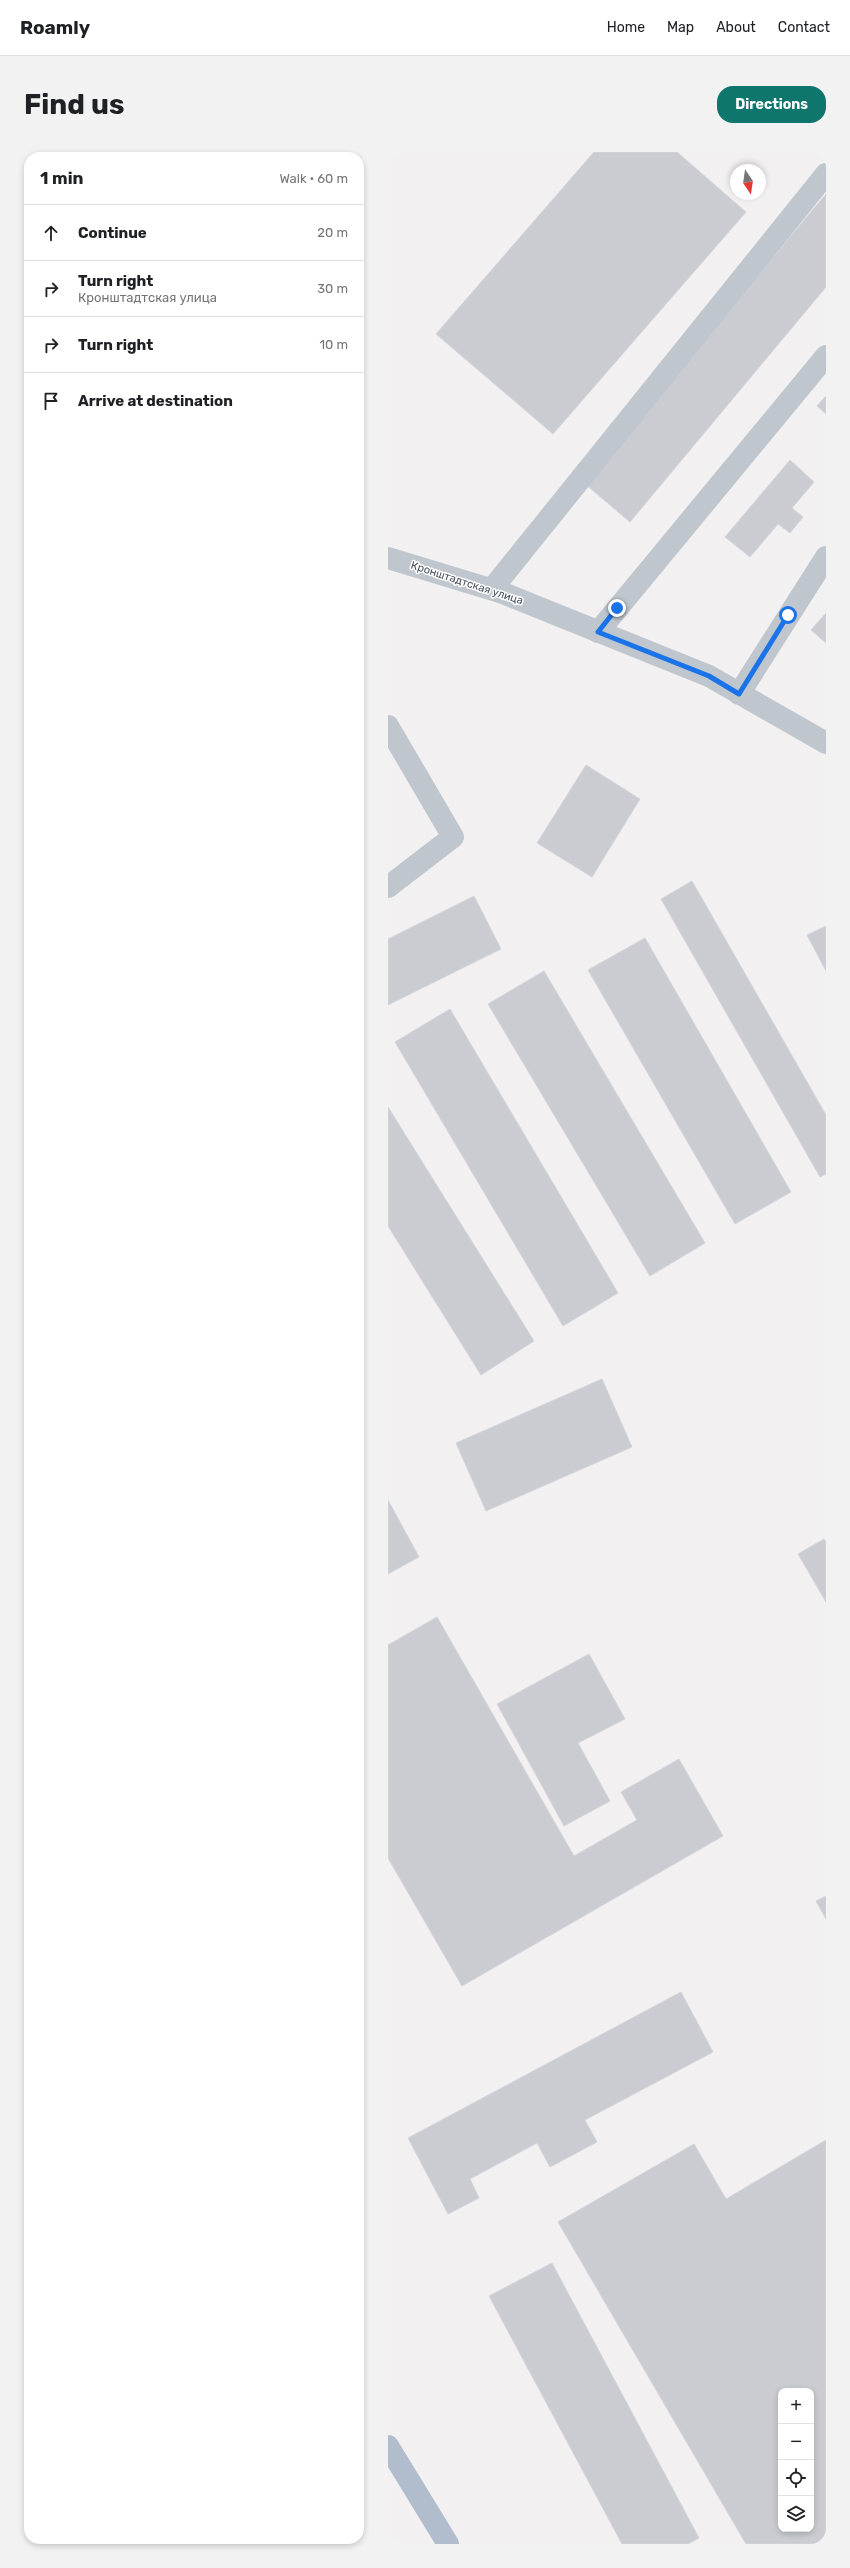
<!DOCTYPE html>
<html lang="en">
<head>
<meta charset="utf-8">
<style>
	body { margin:0; font-family:Rubik,sans-serif; background:#f2f2f2; color:#202124 }
	.controls { position:absolute; right:12px; bottom:12px; display:grid; overflow:hidden; border-radius:8px; box-shadow:0 2px 6px #0003 }
	.controls button { width:36px; height:36px; display:grid; place-items:center; padding:0; border:0; border-bottom:1px solid #e0e0e0; background:#fff; color:#202124; font:20px sans-serif }
	.compass { position:absolute; left:342px; top:12px; width:36px; height:36px; border-radius:50%; background:#fff; box-shadow:0 2px 6px #0003; rotate:167deg }
	.stop { position:absolute; width:12px; height:12px; margin:-9px; border:3px solid #1a73e8; border-radius:50%; background:#fff }
	.stop.end { background:#1a73e8; border-color:#fff; box-shadow:0 1px 4px #0008 }
	.list { margin:0; padding:0; list-style:none }
	h2 { display:flex; justify-content:space-between; align-items:center; height:52px; margin:0; padding:0 16px; font-size:17px }
	h2 small { font-size:13px; font-weight:400; color:#757577 }
	.list li { display:grid; grid-template-columns:26px 1fr auto; gap:12px; align-items:center; box-sizing:border-box; height:56px; padding:0 16px; border-top:1px solid #e0e0e0 }
	.list b { display:block; font-size:15px; white-space:nowrap }
	.list p { margin:0; font-size:13px; white-space:nowrap; color:#757577 }
	.list em { font-size:13px; font-style:normal; color:#757577 }
	.icon { flex:none; width:22px; height:22px; fill:none; stroke:currentColor; stroke-width:2; stroke-linecap:round; stroke-linejoin:round }
	.map { position:relative; flex:none; width:438px; height:2392px; overflow:hidden; border-radius:16px }
	header { display:flex; align-items:center; gap:24px; box-sizing:border-box; height:56px; padding:0 20px; background:#fff; border-bottom:1px solid #e0e0e0 }
	header strong { font-size:19px }
	nav { display:flex; gap:22px; margin-inline-start:auto; font-size:14px }
	.intro { display:flex; align-items:center; justify-content:space-between; box-sizing:border-box; height:96px; padding:0 24px }
	h1 { margin:0; font-size:28px }
	.button { padding:10px 18px; border-radius:16px; background:#0f766e; color:#fff; font-size:14px; font-weight:700 }
	main { display:flex; gap:24px; padding:0 24px }
	aside { flex:1; background:#fff; border-radius:16px; box-shadow:0 2px 6px #0003 }
	.map>svg:first-child { display:block }
	.building { fill:#caccd2; stroke:#d4d5db; fill-rule:evenodd }
	.lines { fill:none; stroke-linecap:round; stroke-linejoin:round }
	.minor { stroke:#bfc6ce; stroke-width:22 }
	.major { stroke:#b1bccd; stroke-width:22 }
	.route { stroke:#1a73e8; stroke-width:5 }
	.labels { text-anchor:middle; dominant-baseline:central; stroke-width:3; stroke-linejoin:round; paint-order:stroke }
	.street-label { font-size:11px; fill:#49515c; stroke:#fff }
</style>
</head>
<body>
<header>
<strong>Roamly</strong>
<nav><a>Home</a><a>Map</a><a>About</a><a>Contact</a></nav>
</header>
<div class="intro"><h1>Find us</h1><a class="button">Directions</a></div>
<main>
<aside>
<h2>1 min<small>Walk · 60 m</small></h2>
<ul class="list">
<li><svg class="icon" aria-label="ahead" viewBox="0 0 24 24"><path d="M12 20V5M6 11l6-6 6 6"/></svg><div><b>Continue</b></div><em>20 m</em></li>
<li><svg class="icon" aria-label="right" viewBox="0 0 24 24"><path d="M7 20v-9h11M14 6l5 5-5 5"/></svg><div><b>Turn right</b><p>Кронштадтская улица</p></div><em>30 m</em></li>
<li><svg class="icon" aria-label="right" viewBox="0 0 24 24"><path d="M7 20v-9h11M14 6l5 5-5 5"/></svg><div><b>Turn right</b></div><em>10 m</em></li>
<li><svg class="icon" aria-label="arrive" viewBox="0 0 24 24"><path d="M6 21V4h12l-3 4 3 4H6"/></svg><div><b>Arrive at destination</b></div></li>
</ul>
</aside>
<div class="map">
<svg width="438" height="2392" viewBox="0 0 438 2392">
	<rect width="100%" height="100%" fill="#f2f0f0"/>
	<path class="building" d="M206,0h83l69,60 -193,222 -117,-100z
		M438,42v93l-196,235 -46,-39z
		M438,244v18l-9,-8z
		M402,308l24,22 -22,26 11,9 -13,16 -12,-9 -28,33 -25,-20z
		M438,461v30l-15,-13z
		M198,613l54,34 -48,78 -55,-34z
		M304,729l134,234v59l-6,3 -159,-278z
		M86,744l27,53 -113,56v-66z
		M438,774v45l-19,-36z
		M257,786l146,254 -56,32 -147,-254z
		M156,819l161,272 -55,33 -162,-272z
		M62,857l168,284 -55,33 -168,-284z
		M0,955l146,234 -53,34 -93,-149z
		M214,1227l30,68 -146,64 -30,-68z
		M0,1348l31,57 -31,17z
		M436,1387l2,3v60l-28,-48z
		M49,1465l137,239 63,-36 -16,-28 58,-33 44,77 -261,150 -74,-128v-213z
		M201,1502l36,65 -47,24 32,58 -46,25 -67,-122z
		M438,1744v23l-10,-18z
		M293,1840l32,60 -128,68 12,22 -47,25 -13,-24 -67,36 9,19 -31,16 -40,-76z
		M438,1988v404h-80l-188,-322 136,-78 32,55zM393,2239h30v138h-30z
		M164,2111l147,275 -11,6h-66l-133,-248z"/>
	<g class="lines">
		<path class="minor" d="M0,406l112,34 209,84 117,67
			M104,437l334,-415
			M210,480l228,-276
			M351,542l87,-137
			M0,574l65,111 -65,50"/>
		<path class="major" d="M0,2294l60,98"/>
	</g>
	<g class="lines">
		<path class="route" d="M229,456l-19,24 111,44 30,18 49,-79"/>
	</g>
	<g class="labels">
		<g class="street-label">
			<text transform="translate(79 431) rotate(18)">Кронштадтская улица</text>
		</g>
	</g>
</svg>
<div class="controls">
<button>+</button>
<button>−</button>
<button><svg class="icon" aria-label="locate" viewBox="0 0 24 24"><circle cx="12" cy="12" r="6"/><path d="M12 2v4M12 18v4M2 12h4M18 12h4"/></svg></button>
<button><svg class="icon" aria-label="layers" viewBox="0 0 24 24"><path d="M12 4l9 5-9 5-9-5zM3 14l9 5 9-5"/></svg></button>
</div>
<svg class="compass" viewBox="-18 -18 36 36"><path d="M0-13l5 13h-10z" fill="#e53935"/><path d="M0 13l5-13h-10z" fill="#757577"/></svg>
<div class="stop" style="left:400px;top:463px"></div>
<div class="stop end" style="left:229px;top:456px"></div>
</div>
</main>
</body>
</html>
